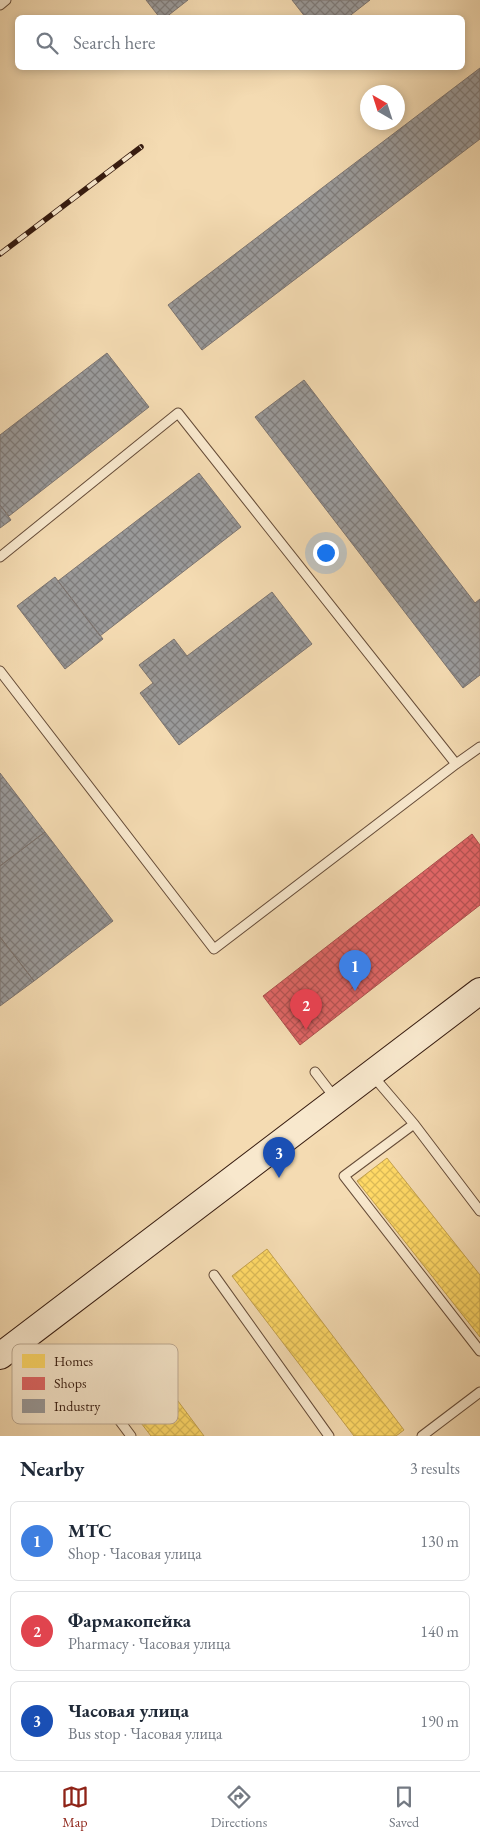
<!DOCTYPE html>
<html lang="en">
<head>
<meta charset="utf-8">
<style>
	body { margin:0; font-family:"EB Garamond",serif; background:#f2f2f3; color:#1f2937 }
	.compass { position:absolute; left:360px; top:85px; width:45px; height:45px; border-radius:50%; background:#fff; box-shadow:0 2px 8px #0003; rotate:321deg }
	.you { position:absolute; left:325px; top:552px; width:18px; height:18px; margin:-12px; border:4px solid #fff; border-radius:50%; background:#1a73e8; box-shadow:0 0 0 8px #1a73e833 }
	.badge { display:grid; place-items:center; width:32px; height:32px; border-radius:50%; background:#8f2418; color:#fff; font-size:16px; font-weight:700 }
	.pin { position:absolute; translate:-50% -41px; filter:drop-shadow(0 1px 2px #0008) }
	.pin::after { content:''; position:absolute; top:26px; width:18px; height:15px; background:inherit; clip-path:polygon(0 0,100% 0,50% 100%) }
	.list { margin:0; padding:0; list-style:none }
	h2 { display:flex; justify-content:space-between; align-items:center; height:65px; margin:0; padding:0 20px; font-size:21px }
	h2 small { font-size:16px; font-weight:400; color:#747a83 }
	.list li { display:grid; grid-template-columns:32px 1fr auto; gap:15px; align-items:center; box-sizing:border-box; height:80px; margin:0 10px 10px; padding:0 10px; border:1px solid #e0e1e3; border-radius:8px }
	.list b { display:block; font-size:19px; white-space:nowrap }
	.list p { margin:0; font-size:16px; white-space:nowrap; color:#747a83 }
	.list em { font-size:16px; font-style:normal; color:#747a83 }
	.icon { flex:none; width:28px; height:28px; fill:none; stroke:currentColor; stroke-width:2; stroke-linecap:round; stroke-linejoin:round }
	.map { position:relative; flex:none; width:480px; height:1436px; overflow:hidden }
	.search { position:absolute; background:#fff; box-shadow:0 2px 8px #0003; left:15px; right:15px; top:15px; height:55px; display:flex; align-items:center; gap:12px; box-sizing:border-box; padding:0 18px; border-radius:8px; color:#747a83; font-size:19px }
	.sheet { height:335px; background:#fff }
	nav { display:flex; justify-content:space-around; align-items:center; box-sizing:border-box; height:70px; border-top:1px solid #e0e1e3; background:#fff; font-size:14px; color:#747a83 }
	nav a { display:grid; justify-items:center; gap:2px }
	nav .on { color:#8f2418 }
	.map>svg:first-child { display:block }
	.homes { fill:url(#homes-cross-hatch); stroke:#c3a04c }
	.shops { fill:url(#shops-cross-hatch); stroke:#ad504c }
	.industry { fill:url(#industry-cross-hatch); stroke:#7c7470 }
	.lines { fill:none; stroke-linecap:round; stroke-linejoin:round }
	.lane-casing { stroke:#664c38; stroke-width:11 }
	.secondary-casing { stroke:#371c10; stroke-width:28 }
	.lane { stroke:#f8e8cd; stroke-width:9 }
	.secondary { stroke:#f8e8cd; stroke-width:26 }
	.rail-casing { stroke:#371c10; stroke-width:5.5 }
	.rail { stroke:#f8e8cd; stroke-width:4; stroke-dasharray:11; stroke-linecap:butt }
	.key { fill:#f8e8cd; stroke:#beab94; stroke-width:1 }
	.key-label { font-size:14px; fill:#371c10 }
</style>
</head>
<body>
<div class="map">
<svg width="480" height="1436" viewBox="0 0 480 1436">
	<defs>
		<pattern id="homes-cross-hatch" width="8" height="8" patternUnits="userSpaceOnUse" patternTransform="scale(1.25)"><rect width="8" height="8" fill="#ffd966"/><path d="M0 0l8 8M0 8l8-8" fill="none" stroke="#dbba57"/></pattern>
		<pattern id="shops-cross-hatch" width="8" height="8" patternUnits="userSpaceOnUse" patternTransform="scale(1.25)"><rect width="8" height="8" fill="#e06666"/><path d="M0 0l8 8M0 8l8-8" fill="none" stroke="#b65353"/></pattern>
		<pattern id="industry-cross-hatch" width="8" height="8" patternUnits="userSpaceOnUse" patternTransform="scale(1.25)"><rect width="8" height="8" fill="#999"/><path d="M0 0l8 8M0 8l8-8" fill="none" stroke="#7e7c7b"/></pattern>
	</defs>
	<rect width="100%" height="100%" fill="#f4dbb2"/>
	<filter id="stains"><feTurbulence type="fractalNoise" baseFrequency=".004" numOctaves="4"/><feColorMatrix values="0 0 0 0 .2 0 0 0 0 .09 0 0 0 0 .02 0 0 0 .5 -.17"/></filter>
	<radialGradient id="worn" r=".72"><stop offset=".6" stop-color="#630" stop-opacity="0"/><stop offset="1" stop-color="#630" stop-opacity=".3"/></radialGradient>
	<path class="homes" d="M387,1158l93,117v62l-123,-156z
		M267,1249l137,181 -8,6h-42l-122,-160z
		M140,1350l64,86h-53l-46,-60z"/>
	<path class="shops" d="M472,834l8,11v60l-180,140 -37,-49z"/>
	<path class="industry" d="M146,0h42l-23,18h-5z
		M292,0h78l-23,18h-41z
		M480,68v71l-278,211 -34,-45z
		M107,353l42,54 -140,109 -9,-11v-70z
		M304,380l171,223 5,-4v76l-17,13 -208,-271z
		M199,473l42,54 -141,109 -42,-55z
		M0,505l11,15 -11,8z
		M55,577l48,62 -38,30 -48,-63z
		M272,592l40,52 -133,101 -39,-52 13,-10 -14,-18 35,-26 13,17z
		M0,773l45,59 -45,34z
		M45,832l68,89 -79,60 -34,-44v-71z
		M0,937l34,44 -34,25z"/>
	<g class="lines">
		<defs>
			<path id="lane" d="M0,5l6,-5
				M0,557l178,-144 278,351 24,-17
				M0,671l214,278 242,-185
				M315,1072l20,26
				M373,1076l41,48 66,87
				M414,1124l-70,52 136,175
				M214,1275l115,161
				M87,1377l44,59
				M422,1436l58,-44"/>
			<path id="secondary" d="M0,1356l480,-365"/>
		</defs>
		<use href="#lane" class="lane-casing"/>
		<use href="#secondary" class="secondary-casing"/>
		<use href="#lane" class="lane"/>
		<use href="#secondary" class="secondary"/>
		<defs>
			<path id="rail" d="M0,254l141,-107"/>
		</defs>
		<use href="#rail" class="rail-casing"/>
		<use href="#rail" class="rail"/>
	</g>
	<rect x="12" y="1344" width="166" height="80" rx="8" class="key"/>
	<rect x="22" y="1354" width="23" height="14" fill="#ffd966"/>
	<rect x="22" y="1377" width="23" height="13" fill="#e06666"/>
	<rect x="22" y="1399" width="23" height="14" fill="#999"/>
	<g class="key-label">
		<text x="54" y="1366">Homes</text>
		<text x="54" y="1388">Shops</text>
		<text x="54" y="1411">Industry</text>
	</g>
	<rect width="100%" height="100%" filter="url(#stains)"/>
	<rect width="100%" height="100%" fill="url(#worn)"/>
</svg>
<svg class="compass" viewBox="-18 -18 36 36"><path d="M0-13l5 13h-10z" fill="#e53935"/><path d="M0 13l5-13h-10z" fill="#747a83"/></svg>
<div class="you"></div>
<div class="pin badge" style="left:355px;top:991px;background:#3f7fe0">1</div>
<div class="pin badge" style="left:306px;top:1030px;background:#e0444e">2</div>
<div class="pin badge" style="left:279px;top:1178px;background:#1a4fb4">3</div>
<div class="search"><svg class="icon" aria-label="search" viewBox="0 0 24 24"><circle cx="10" cy="10" r="6"/><path d="M15 15l6 6"/></svg>Search here</div>
</div>
<section class="sheet">
<h2>Nearby<small>3 results</small></h2>
<ul class="list">
<li><span class="badge" style="background:#3f7fe0">1</span><div><b>МТС</b><p>Shop · Часовая улица</p></div><em>130 m</em></li>
<li><span class="badge" style="background:#e0444e">2</span><div><b>Фармакопейка</b><p>Pharmacy · Часовая улица</p></div><em>140 m</em></li>
<li><span class="badge" style="background:#1a4fb4">3</span><div><b>Часовая улица</b><p>Bus stop · Часовая улица</p></div><em>190 m</em></li>
</ul>
</section>
<nav>
<a class="on"><svg class="icon" aria-label="map" viewBox="0 0 24 24"><path d="M3 6l6-2 6 2 6-2v14l-6 2-6-2-6 2zM9 4v14M15 6v14"/></svg>Map</a>
<a><svg class="icon" aria-label="directions" viewBox="0 0 24 24"><path d="M12 3l9 9-9 9-9-9zM9 14v-3h6M13 9l2 2-2 2"/></svg>Directions</a>
<a><svg class="icon" aria-label="saved" viewBox="0 0 24 24"><path d="M7 4h10v16l-5-4-5 4z"/></svg>Saved</a>
</nav>
</body>
</html>
